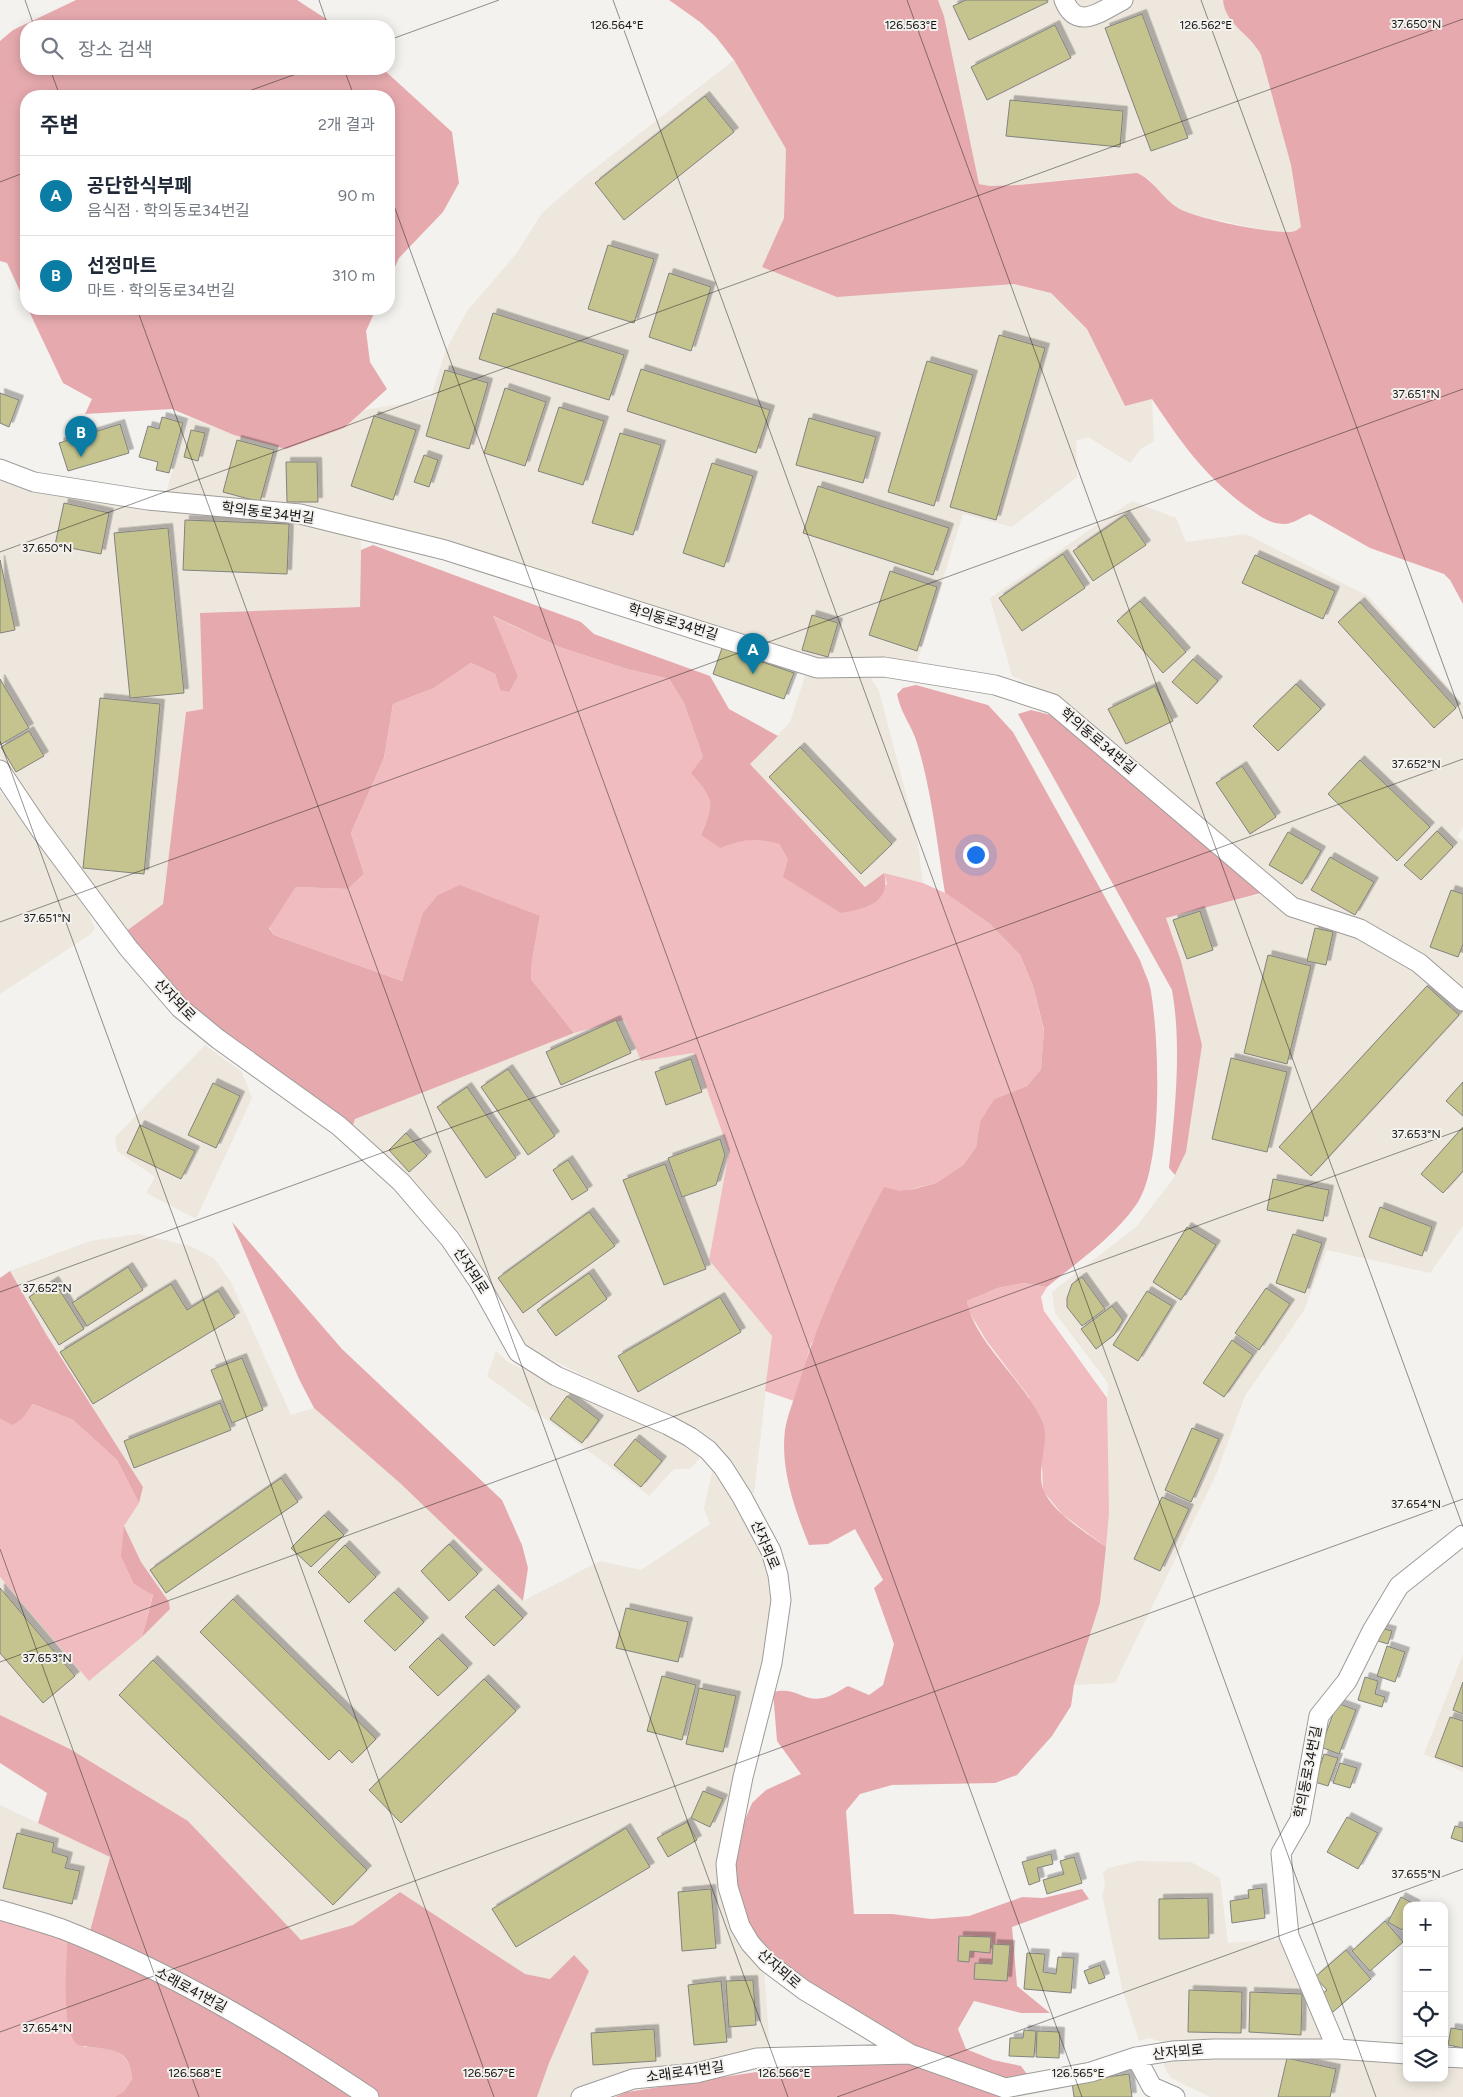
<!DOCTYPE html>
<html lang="ko">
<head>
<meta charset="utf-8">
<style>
	body { margin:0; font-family:Figtree,"Noto Sans KR",sans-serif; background:#f6f6f7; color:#1f2937 }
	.controls { position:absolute; right:15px; bottom:15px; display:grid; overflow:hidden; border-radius:10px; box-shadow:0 2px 12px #0003 }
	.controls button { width:45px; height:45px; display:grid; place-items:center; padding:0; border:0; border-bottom:1px solid #e0e1e3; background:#fff; color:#1f2937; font:25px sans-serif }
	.you { position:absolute; left:975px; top:854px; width:18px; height:18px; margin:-12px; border:4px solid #fff; border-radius:50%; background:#1a73e8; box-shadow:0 0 0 8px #1a73e833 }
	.badge { display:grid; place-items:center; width:32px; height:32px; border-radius:50%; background:#0b7ca4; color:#fff; font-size:16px; font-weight:700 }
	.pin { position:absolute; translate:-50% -41px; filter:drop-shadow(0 1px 2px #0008) }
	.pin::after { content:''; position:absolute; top:26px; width:18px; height:15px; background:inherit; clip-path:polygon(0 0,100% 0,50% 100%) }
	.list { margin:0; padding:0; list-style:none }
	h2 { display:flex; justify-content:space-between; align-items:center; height:65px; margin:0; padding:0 20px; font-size:21px }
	h2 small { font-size:16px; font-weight:400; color:#747a83 }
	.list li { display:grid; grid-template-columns:32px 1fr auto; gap:15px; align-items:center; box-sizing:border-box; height:80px; padding:0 20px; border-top:1px solid #e0e1e3 }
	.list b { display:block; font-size:19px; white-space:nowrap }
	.list p { margin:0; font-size:16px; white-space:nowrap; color:#747a83 }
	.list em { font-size:16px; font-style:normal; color:#747a83 }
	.icon { flex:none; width:28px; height:28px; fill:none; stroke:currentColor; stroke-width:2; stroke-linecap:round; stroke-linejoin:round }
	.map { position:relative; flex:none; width:1463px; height:2097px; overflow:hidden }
	.search { position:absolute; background:#fff; box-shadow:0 2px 12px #0003; left:20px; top:20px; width:375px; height:55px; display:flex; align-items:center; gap:12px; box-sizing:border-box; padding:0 18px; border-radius:20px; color:#747a83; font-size:19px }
	.panel { position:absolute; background:#fff; box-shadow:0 2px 12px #0003; left:20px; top:90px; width:375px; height:225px; border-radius:20px }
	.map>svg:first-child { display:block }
	.built { fill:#ede7dd }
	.green { fill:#f1bcc0 }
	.forest { fill:#e6aaae }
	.building { fill:#c5c48e; stroke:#82827f; filter:url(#shadow) }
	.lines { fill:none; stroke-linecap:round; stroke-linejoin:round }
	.minor-casing { stroke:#9e9c99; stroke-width:21 }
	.minor { stroke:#fff; stroke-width:19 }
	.ticks { fill:none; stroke:#151413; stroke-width:1; stroke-opacity:0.45 }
	.labels { text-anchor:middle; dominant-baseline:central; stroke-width:4; stroke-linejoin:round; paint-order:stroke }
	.street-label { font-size:14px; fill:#151413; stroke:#f4f2ef }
	.ticks-label { font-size:12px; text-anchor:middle; fill:#151413; stroke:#f4f2ef; stroke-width:4; stroke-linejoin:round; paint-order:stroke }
</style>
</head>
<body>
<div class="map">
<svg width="1463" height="2097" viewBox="0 0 1463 2097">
	<defs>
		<filter id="shadow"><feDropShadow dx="4.5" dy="-4.5" stdDeviation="0" flood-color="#0004"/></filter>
	</defs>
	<rect width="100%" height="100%" fill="#f4f2ef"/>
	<path class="built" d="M938,0h285l11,24 22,21 5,10 30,110 11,62 -7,4h-27l-69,-15 -19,-6 -11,-8 -21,-24 -40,-3 -89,10 -29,1 -11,-2 -35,-168z
		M734,60l52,89 -2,69 -22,49 196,19 56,-2 37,9 36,36 38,77 27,-7 2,42 -13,8 -11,14 -42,-26 -12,4 1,36 -65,50 -49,-13 -46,148 -39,-3 -53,2 -387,-121 -272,-47 22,-76 46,18 110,-7 20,-18 66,-11 16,-49 21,-39 49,-57 26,-41 38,-33z
		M0,479l306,42 55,17 -1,69 -160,7 3,95 -17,3 -23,192 -38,28 -89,-122 -36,-54z
		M1132,501l44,17 10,24 60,-8 122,62 95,108v123l-6,10 6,3v386l-33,47 -103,-23 -24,62 -58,84 -29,79 -101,208 -41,2 26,-82 8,-220 -53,-70 -3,-21 84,-65 37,-48 13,-27 -5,-191 -15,-43 107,-27 -82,-80 -111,-97 -26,-19 -42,-19 -22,-78z
		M805,676l66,2 8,13 38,145 6,47 -38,-10 -19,14 -116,-123 40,-42z
		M0,791l89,123 6,15 -4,5 -91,60z
		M624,1020l17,40 53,-7 35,99 -20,108 63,76 -18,158 -6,-3 -64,-66 -152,-75 -9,-8 -61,-107 -109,-110 1,-6 220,-86z
		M205,1045l37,27 10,26 -56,121 -50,-26 9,-16 -38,-26 -2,-14z
		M139,1234l51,12 24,12 17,24 60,133 23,-7 87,76 122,117 77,-40 41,9 69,-46 -6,-15 8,-38 22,28 22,38 16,42 2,27 -54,257 3,41 14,35 27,30 6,81 -149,28 -49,19h-35l12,-34 25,-107 -24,23 -25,-5 -125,-82 -47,33 -52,15 -113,-119 -118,-72 -70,-34v-138l89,104 53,-44 28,-28 -1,-7 -28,-40 -17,-36 15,-23 4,-16 -97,-153 -36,-63 80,-30z
		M496,1351l12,11 167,78 26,17 -11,12h-16l-25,27 -162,-120z
		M1463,1654v118l-39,-18z
		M0,1805l110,52 -20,74 -90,-30z
		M1137,1861l54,1 29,16 8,65 54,-4 15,43 27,56 -3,4 -155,1 -17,-5 -10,3 -17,-53 -20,-93 3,-10 -2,-12 5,-5z
		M1233,2053l174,7v18h37v-15l19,3v31h-253l-39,-19 -7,-11v-6z"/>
	<path class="green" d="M492,616l67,31 68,22 42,10 15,24 19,54 8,54 -10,24 35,7 25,-4 18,6 9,16 53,53 46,-29 -3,-11 39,10 22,10 45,31 30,31 13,31 11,45 -3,38 -14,17 -33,13 -14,22 -4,26 -13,18 -27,18 -36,9 -89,152 -17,57 -29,-10 7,-55 -63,-76 20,-108 -35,-99 -53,8 -17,-41 -50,13 -43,-54 1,-18 8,-45 -116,-3 -22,68 -128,-46 -5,-8 27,-40 52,2 16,-15 -13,-41 33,-75 9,-54 41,-16 37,-25 24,11 5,16 18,-14z
		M1023,1283l24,4 -6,10 3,14 63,87 2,115 -3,34 -44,-33 -19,-23 -1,-23 -13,-71 -43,-57 -18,-30 -1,-9 31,-13z
		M33,1404l40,16 44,40 22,43 -15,23 10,58 19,10 -11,43 -53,44 -89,-104v-158l13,5 10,-6z
		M0,1918l67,22 -1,66 18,41c26,0 46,2 48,32l-8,12 -8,6h-116z"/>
	<path class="forest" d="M76,0h221l40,26h-311v43h357l69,63 7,51 -16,29 -44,46 -10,22v-184h-363v208l-19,-41 -7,-2v-220l13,-11z
		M669,0h269l6,16 35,168 11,2 29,-1 118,-12c18,8 25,25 41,35 15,10 100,28 117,23 1,0 6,-4 6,-4l-10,-62 -30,-110c-10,-21 -36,-30 -38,-55h240v604l-13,-24 -6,-6 -74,-26 -60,-34c-8,3 -18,10 -25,10 -17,0 -28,-10 -41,-19 -42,-32 -63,-63 -92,-106l-27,7 -38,-77 -36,-36 -37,-9 -177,13 -75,-30 22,-49 2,-69 -52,-89 -18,-23 -16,-15z
		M28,309h348l-10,22 4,31 17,27 -43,39 -58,21 -52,-14 -62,-26 -87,5 7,-15 -29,-16z
		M373,545l208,77 13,12 116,42 19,33 49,27 -28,28 115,123 19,-14c8,30 -20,36 -43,40l-58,-36 5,-17 -9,-16c-22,-7 -38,-4 -59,4l-19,-13c14,-32 13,-36 -10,-62l12,-16 -19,-54 -15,-24 -42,-10 -68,-22 -66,-31 25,60 -9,16 -9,-2 -5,-16 -24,-11 -37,25 -41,16 -9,54 -33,75 13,41 -16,15 -52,-2 -27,41 5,7 128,46 21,-68 15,-18 22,-10 80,31 -8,45 -1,18 43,54 -219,86 -2,6 -163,-117 -65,-76 38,-28 23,-192 17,-3 -3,-96 160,-6 1,-57z
		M916,685l72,20 25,27 127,228c3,10 10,22 11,32 8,47 13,175 -15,213 -23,33 -59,57 -89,82l-24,-4 -25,5 -31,13c6,40 59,81 76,122 7,18 -8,50 1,68 9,22 43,42 62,56l-6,56 -26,82 -3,21 -19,30 -35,39 -22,8 -103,2 -32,9 -14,17 8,103h38l39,5 38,-3 53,-19 21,1 39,-9 7,10 -77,28 5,59 33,27h-29l-47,-12 -16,28 8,20 27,11 28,6 9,12 -21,3 -88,-30 -120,-70 -46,-44 -16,-33 -5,-42 11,-42 7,-17 14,-13 35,-16 -24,-33 -4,-49c24,-6 29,10 50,6 8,-1 17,-8 25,-12l21,9 14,-10 11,-41 -20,-56 9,-8 -28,-51 -27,15 -19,1c-14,-35 -29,-76 -24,-115 2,-14 9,-30 13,-44 21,-70 52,-135 86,-199l16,4 14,-2 22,-6 27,-18 13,-18 4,-26 14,-22 33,-13 14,-17 3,-39 -11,-44 -13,-31 -30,-31 -45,-31c-8,-49 -13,-101 -28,-150 -5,-17 -17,-31 -20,-49l6,-6z
		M1031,710l20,5 54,39 160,138 -99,26 15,43 21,84 -16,107 -11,23 -6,-7c6,-57 13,-122 3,-178l-154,-276z
		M232,1222l110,127 160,151 20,45 6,23 -5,33 -122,-117 -87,-76 -15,-29z
		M10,1271l36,63 97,153 -4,16 -22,-43 -44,-40 -40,-16 -10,14 -10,7 -13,-6v-141z
		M124,1526l17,36 28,40 1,7 -28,28 11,-42 -19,-11 -13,-28z
		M0,1715l70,34 118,72 113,119 52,-15 47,-33 125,82 25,5 24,-24 15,16 -40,92 -12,34h-422l9,-6 8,-12c-2,-36 -28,-28 -54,-34 -18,-11 -11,-84 -11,-105l23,-9 20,-74 -72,-34 9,-30 -47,-30z
		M904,2061l101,36h-390l12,-5 168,-26z"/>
	<path class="building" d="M966,0h81l1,2 -79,38 -16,-34z
		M1142,14l46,124 -37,13 -46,-123z
		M1055,25l16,33 -84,42 -16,-33z
		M705,96l29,36 -110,88 -29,-37z
		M1010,100l113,11 -3,36 -114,-11z
		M608,245l46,14 -20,64 -46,-14z
		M669,273l42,14 -20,64 -42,-14z
		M493,313l131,42 -15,45 -130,-41z
		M999,335l46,13 -49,172 -46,-13z
		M927,361l46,14 -39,131 -46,-14z
		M641,369l129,41 -14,43 -129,-42z
		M445,370l43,13 -19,66 -43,-13z
		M505,388l41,14 -21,64 -41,-13z
		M0,393l19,7 -10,27 -9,-4z
		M559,407l45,14 -21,64 -45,-14z
		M374,416l42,14 -23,70 -42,-14z
		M162,417l21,6 -14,50 -13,-3 2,-8 -19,-5 9,-31 11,3z
		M809,418l67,19 -13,46 -67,-18z
		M120,424l9,29 -61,18 -9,-28z
		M191,430l14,3 -7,28 -14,-4z
		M620,433l41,12 -28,90 -41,-12z
		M237,440l37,10 -14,52 -37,-10z
		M424,455l14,5 -9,27 -15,-5z
		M286,462h31l1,40h-31z
		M712,463l41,13 -29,91 -41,-14z
		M818,486l131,42 -16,47 -130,-42z
		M64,503l45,10 -8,41 -46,-9z
		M1125,515l21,30 -53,36 -20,-30z
		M185,520l104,4 -2,50 -104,-4z
		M168,528l16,165 -54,5 -16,-165z
		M1063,554l22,34 -63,43 -23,-33z
		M1255,555l80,36 -12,28 -81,-36z
		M0,560l15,70 -15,3z
		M890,571l47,16 -20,64 -48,-16z
		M1140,601l46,51 -23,21 -46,-52z
		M1360,602l96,106 -22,20 -96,-106z
		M812,615l26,8 -10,34 -26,-7z
		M722,648l72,25 -10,26 -71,-25z
		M1193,659l25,22 -21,23 -25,-22z
		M0,679l29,49 -29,17z
		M1296,684l25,25 -43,42 -25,-25z
		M1155,686l18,35 -47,23 -18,-35z
		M100,698l60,6 -16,170 -61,-6z
		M29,731l15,25 -28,16 -15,-25z
		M800,747l92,97 -31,30 -92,-97z
		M1360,760l70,67 -33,34 -69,-67z
		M1242,766l34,51 -26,17 -34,-51z
		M1437,831l16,16 -32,33 -17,-15z
		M1288,832l33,19 -19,33 -33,-19z
		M1330,857l44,25 -19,33 -44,-25z
		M1451,890l12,4v50l-5,13 -28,-10z
		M1200,911l13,39 -26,9 -14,-39z
		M1315,928l18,4 -7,33 -19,-4z
		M1268,955l43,11 -24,98 -43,-11z
		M1427,986l32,29 -148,161 -32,-29z
		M616,1020l15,33 -70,32 -15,-33z
		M1231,1058l56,14 -20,80 -55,-13z
		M691,1059l11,33 -36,13 -11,-33z
		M508,1069l47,67 -27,19 -47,-68z
		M1463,1082v34l-17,-15z
		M213,1083l27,13 -24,52 -28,-13z
		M467,1087l49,71 -30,20 -49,-71z
		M140,1125l55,26 -14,28 -54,-26z
		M1463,1127v44l-20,22 -22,-19z
		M406,1133l21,23 -18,16 -20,-22z
		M720,1139l5,16 -9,30 -34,12 -14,-39z
		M568,1160l20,30 -16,10 -19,-30z
		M665,1164l41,105 -42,16 -41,-105z
		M1273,1179l56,11 -6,31 -56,-11z
		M1380,1207l52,20 -10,29 -53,-19z
		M589,1212l26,34 -92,67 -25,-35z
		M1187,1227l29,18 -35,55 -28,-18z
		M1293,1234l29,9 -17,50 -29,-10z
		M128,1267l15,23 -56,36 -15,-23z
		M589,1273l18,26 -51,37 -19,-26z
		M1082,1277l23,32 -23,17 -15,-19v-9l5,-14z
		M54,1281l30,48 -25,16 -30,-48z
		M171,1284l16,26 31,-19 17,26 -142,87 -33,-52z
		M1266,1288l24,16 -31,46 -24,-17z
		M1147,1291l25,15 -34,55 -25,-16z
		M720,1297l21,35 -103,60 -20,-36z
		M1112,1306l11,14 -9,15 -18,14 -15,-20z
		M1232,1340l21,15 -29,42 -21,-14z
		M242,1358l21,52 -31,13 -21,-53z
		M567,1396l32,24 -17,23 -32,-24z
		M220,1403l11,27 -97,38 -10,-27z
		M1192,1428l27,11 -28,63 -26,-12z
		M635,1439l27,22 -21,26 -27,-22z
		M281,1478l17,24 -132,91 -16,-23z
		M1162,1497l27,12 -29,62 -26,-12z
		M324,1515l20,20 -33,32 -20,-19z
		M449,1544l29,30 -29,27 -28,-30z
		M345,1545l31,32 -27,26 -31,-31z
		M0,1588l75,88 -32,27 -43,-50z
		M494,1589l29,29 -29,28 -29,-29z
		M394,1592l30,30 -29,29 -31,-30z
		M233,1599l143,140 -24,24 -13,-13 -10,10 -129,-128z
		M626,1608l62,14 -10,40 -62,-14z
		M1381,1628l11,3 -4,13 -10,-3z
		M438,1638l30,30 -30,28 -29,-29z
		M1387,1646l18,6 -10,30 -18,-6z
		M153,1660l214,210 -34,35 -214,-210z
		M662,1676l34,9 -14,55 -35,-9z
		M1365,1677l13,4 -3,13 10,3 -3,10 -24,-7z
		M484,1679l32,32 -115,112 -32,-33z
		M1463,1682v32l-10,-4z
		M699,1688l37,8 -13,56 -37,-8z
		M1337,1703l19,7 -17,44 -18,-7z
		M1450,1717l13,4v46l-28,-10z
		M1324,1754l14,4 -10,28 -13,-4z
		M1340,1763l17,5 -7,20 -17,-5z
		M703,1791l20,8 -13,28 -19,-9z
		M1347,1817l31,16 -20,36 -31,-17z
		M687,1822l10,18 -29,17 -11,-19z
		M1455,1826l8,2v14l-12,-4z
		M626,1828l24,39 -134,80 -24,-38z
		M17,1833l37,10 -2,9 16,5 -3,11 15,3 -8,33 -69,-16z
		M1051,1854l2,10 -16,4 3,13 -11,4 -7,-23z
		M1074,1857l8,26 -35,11 -4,-14 21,-6 -4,-13z
		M1262,1888l3,30 -33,5 -2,-22 19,-3 -1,-8z
		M711,1889l5,59 -34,3 -4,-59z
		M1401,1897l15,8 -9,1v16l-5,8 -14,-8z
		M1208,1898l1,40 -50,1v-40z
		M1385,1921l18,21 -33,29 -18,-20z
		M959,1936l32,1 -1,16 -20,-2 -1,11 -11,-1z
		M993,1944l17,1 -3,36 -33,-2 1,-16 17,1z
		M1346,1950l25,29 -38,33 -13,-16 7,-6 -12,-13z
		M1027,1953l18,1 -2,18 13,2 2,-17 16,1 -3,35 -47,-4z
		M1100,1965l5,13 -16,6 -5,-13z
		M753,1980l3,45 -27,2 -3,-46z
		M721,1981l6,61 -33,3 -6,-60z
		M1189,1990l53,2 -1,41 -53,-1z
		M1250,1992l52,2 -1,41 -52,-3z
		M1451,2028l12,2v18l-15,-3z
		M654,2029l2,32 -63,4 -2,-32z
		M1024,2030l12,1 -2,26 -25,-1 1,-18h13z
		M1037,2031l23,1 -1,26 -23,-1z
		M1287,2058l49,11 -6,28h-52z
		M1129,2074l3,23h-58l-2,-15z"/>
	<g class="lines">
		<defs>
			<path id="minor" d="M1064,0c13,32 37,11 59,0
				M0,469l34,13 114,18 152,14 145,36 372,118 67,-1 111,18 58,19 239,203 68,22 59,34 44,38
				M0,770l39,58 90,121 51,59 38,31 121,87 62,56 49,57 29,43 39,70 38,24 112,49 22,12 18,13 15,17 19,30 29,54 7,24 3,25 -9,63 -29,114 -17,87 2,23 12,39 10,17 17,19 37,28 106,64 95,34 86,-16 45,-15 36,-6 42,-2h123l70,5
				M0,1910c20,6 42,12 62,19 109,43 210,103 307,168
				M1337,2049l-48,-113 -8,-83 19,-33 19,-104 28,-35 25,-50 27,-45 64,-51
				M1136,2057l16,30 23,10
				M1444,2057l19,1
				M581,2097l52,-18 63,-6 61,-15 152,-4"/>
		</defs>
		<use href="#minor" class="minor-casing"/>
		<use href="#minor" class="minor"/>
	</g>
	<path class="ticks" d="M25,0l9,26M319,0l9,26M613,0l763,2097M907,0l556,1527M1201,0l262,719M389,40l110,-40M50,69l10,27M344,69l10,27M235,96l75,-27M0,182l26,-10M389,192l693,1905M137,309l651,1788M0,552l1463,-533M0,741l494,1356M0,922l1463,-533M0,1292l1463,-533M0,1549l199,548M0,1662l1463,-533M0,2032l1463,-533M837,2097l626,-228"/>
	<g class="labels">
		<g class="street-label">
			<text transform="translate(268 513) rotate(7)">학의동로34번길</text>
			<text transform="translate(673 622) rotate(17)">학의동로34번길</text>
			<text transform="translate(1098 741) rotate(40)">학의동로34번길</text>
			<text transform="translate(175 1000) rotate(46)">산자뫼로</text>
			<text transform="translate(471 1271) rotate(57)">산자뫼로</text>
			<text transform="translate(765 1545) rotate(67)">산자뫼로</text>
			<text transform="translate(1308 1772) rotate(-79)">학의동로34번길</text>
			<text transform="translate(779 1969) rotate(41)">산자뫼로</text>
			<text transform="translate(191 1990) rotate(28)">소래로41번길</text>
			<text transform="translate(1178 2052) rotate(-6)">산자뫼로</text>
			<text transform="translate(685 2072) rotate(-8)">소래로41번길</text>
		</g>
	</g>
	<g class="ticks-label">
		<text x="1416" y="28">37.650°N</text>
		<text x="617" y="29">126.564°E</text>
		<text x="911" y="29">126.563°E</text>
		<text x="1206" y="29">126.562°E</text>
		<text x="1416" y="398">37.651°N</text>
		<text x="47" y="552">37.650°N</text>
		<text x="1416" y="768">37.652°N</text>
		<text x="47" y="922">37.651°N</text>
		<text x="1416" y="1138">37.653°N</text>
		<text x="47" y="1292">37.652°N</text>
		<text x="1416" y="1508">37.654°N</text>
		<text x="47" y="1662">37.653°N</text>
		<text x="1416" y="1878">37.655°N</text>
		<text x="47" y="2032">37.654°N</text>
		<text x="195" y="2077">126.568°E</text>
		<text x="489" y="2077">126.567°E</text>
		<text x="784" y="2077">126.566°E</text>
		<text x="1078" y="2077">126.565°E</text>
	</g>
</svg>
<div class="controls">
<button>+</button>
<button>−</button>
<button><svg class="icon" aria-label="locate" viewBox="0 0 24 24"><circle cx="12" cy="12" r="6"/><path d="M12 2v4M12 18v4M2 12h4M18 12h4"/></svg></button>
<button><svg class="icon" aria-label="layers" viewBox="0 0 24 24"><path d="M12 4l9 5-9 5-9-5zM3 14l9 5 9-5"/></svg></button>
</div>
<div class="you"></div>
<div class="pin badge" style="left:753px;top:674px">A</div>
<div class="pin badge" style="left:81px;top:457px">B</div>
<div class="search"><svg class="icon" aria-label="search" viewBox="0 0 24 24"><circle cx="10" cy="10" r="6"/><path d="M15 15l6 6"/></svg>장소 검색</div>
<section class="panel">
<h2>주변<small>2개 결과</small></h2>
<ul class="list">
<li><span class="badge">A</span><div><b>공단한식부페</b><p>음식점 · 학의동로34번길</p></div><em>90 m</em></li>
<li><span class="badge">B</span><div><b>선정마트</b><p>마트 · 학의동로34번길</p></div><em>310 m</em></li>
</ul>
</section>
</div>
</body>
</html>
